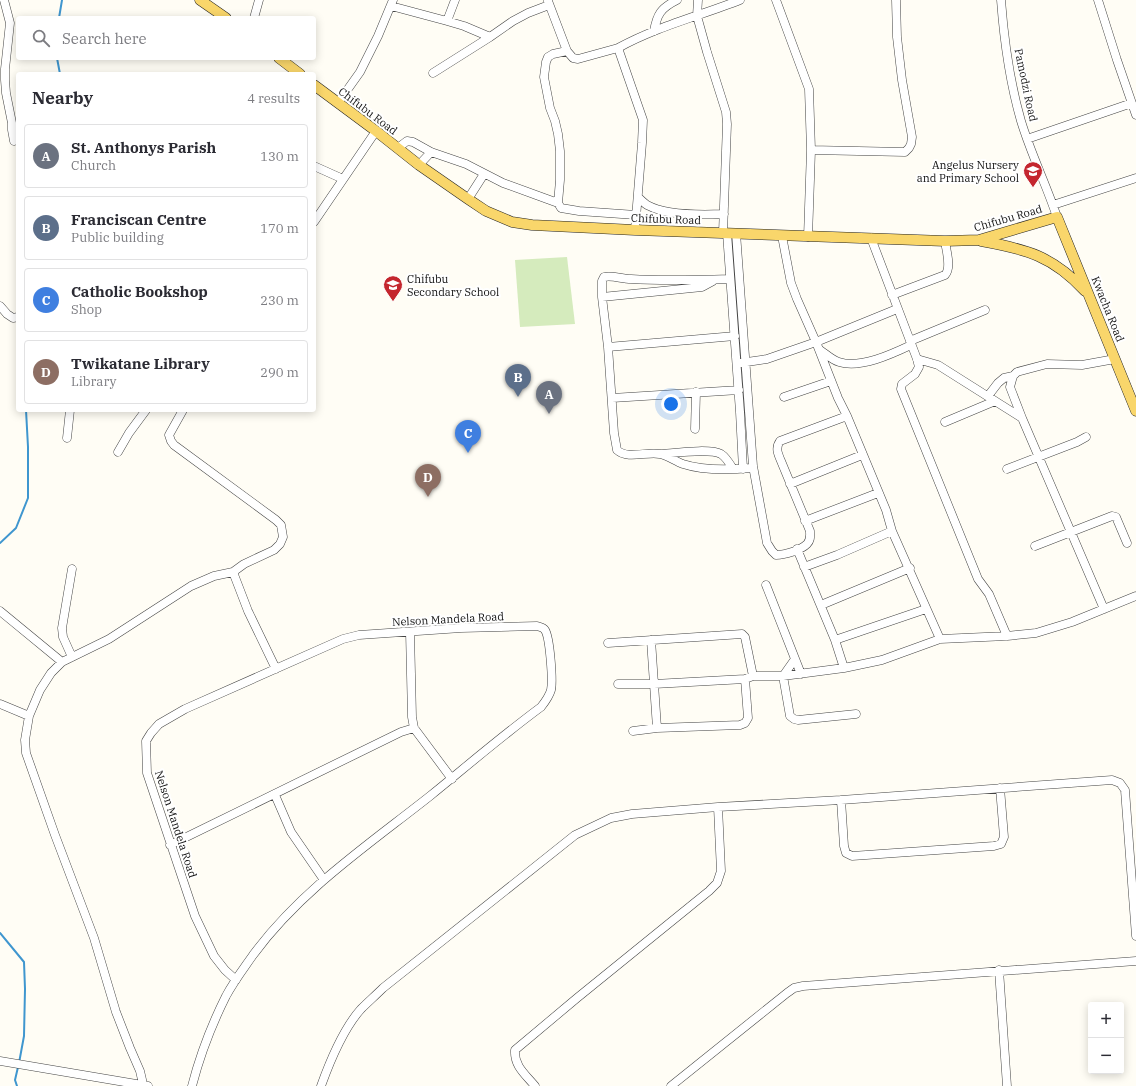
<!DOCTYPE html>
<html lang="en">
<head>
<meta charset="utf-8">
<style>
	body { margin:0; font-family:"IBM Plex Serif",serif; background:#f2f2f3; color:#2b2b33 }
	.controls { position:absolute; right:12px; bottom:12px; display:grid; overflow:hidden; border-radius:4px; box-shadow:0 2px 10px #0003 }
	.controls button { width:36px; height:36px; display:grid; place-items:center; padding:0; border:0; border-bottom:1px solid #e1e1e2; background:#fff; color:#2b2b33; font:20px sans-serif }
	.you { position:absolute; left:671px; top:404px; width:14px; height:14px; margin:-10px; border:3px solid #fff; border-radius:50%; background:#1a73e8; box-shadow:0 0 0 6px #1a73e833 }
	.badge { display:grid; place-items:center; width:26px; height:26px; border-radius:50%; background:#c4262e; color:#fff; font-size:13px; font-weight:700 }
	.pin { position:absolute; translate:-50% -33px; filter:drop-shadow(0 1px 2px #0008) }
	.pin::after { content:''; position:absolute; top:21px; width:14px; height:12px; background:inherit; clip-path:polygon(0 0,100% 0,50% 100%) }
	.list { margin:0; padding:0; list-style:none }
	h2 { display:flex; justify-content:space-between; align-items:center; height:52px; margin:0; padding:0 16px; font-size:17px }
	h2 small { font-size:13px; font-weight:400; color:#7c7c81 }
	.list li { display:grid; grid-template-columns:26px 1fr auto; gap:12px; align-items:center; box-sizing:border-box; height:64px; margin:0 8px 8px; padding:0 8px; border:1px solid #e1e1e2; border-radius:4px }
	.list b { display:block; font-size:15px; white-space:nowrap }
	.list p { margin:0; font-size:13px; white-space:nowrap; color:#7c7c81 }
	.list em { font-size:13px; font-style:normal; color:#7c7c81 }
	.icon { flex:none; width:22px; height:22px; fill:none; stroke:currentColor; stroke-width:2; stroke-linecap:round; stroke-linejoin:round }
	.map { position:relative; flex:none; width:1136px; height:1086px; overflow:hidden }
	.search { position:absolute; background:#fff; box-shadow:0 2px 10px #0003; left:16px; top:16px; width:300px; height:44px; display:flex; align-items:center; gap:10px; box-sizing:border-box; padding:0 14px; border-radius:4px; color:#7c7c81; font-size:15px }
	.panel { position:absolute; background:#fff; box-shadow:0 2px 10px #0003; left:16px; top:72px; width:300px; height:340px; border-radius:4px }
	.map>svg:first-child { display:block }
	.green { fill:#d5ebbd }
	.lines { fill:none; stroke-linecap:round; stroke-linejoin:round }
	.stream { stroke:#3f96cf; stroke-width:2 }
	.minor-casing { stroke:#444; stroke-width:9 }
	.major-casing { stroke:#222; stroke-width:11 }
	.minor { stroke:#fff; stroke-width:8 }
	.major { stroke:#f9d66b; stroke-width:10 }
	.labels { text-anchor:middle; dominant-baseline:central; stroke-width:4; stroke-linejoin:round; paint-order:stroke }
	.street-label { font-size:11px; fill:#111; stroke:#fff }
	.poi-label { font-size:11px; fill:#111; stroke:#fff; text-anchor:end }
</style>
</head>
<body>
<div class="map">
<svg width="1136" height="1086" viewBox="0 0 1136 1086">
	<rect width="100%" height="100%" fill="#fffdf5"/>
	<path class="green" d="M567,257l8,67 -55,3 -5,-67z"/>
	<g class="lines">
		<path class="stream" d="M59,18l3,-18
			M57,58l3,16
			M0,543l16,-15 12,-30v-51l-2,-37
			M0,933l24,29 1,27 -1,47 -5,27
			M17,1086l-2,-6 3,-13"/>
		<defs>
			<path id="minor" d="M4,0l6,23 -5,46v11l1,13 6,30v7l2,11
				M698,0l-1,16 10,36 19,60 1,12 -4,109
				M776,0l33,89 2,61 -3,87
				M1001,0c3,40 9,83 20,121 10,33 25,63 36,96
				M1098,0l19,60 19,55
				M548,1l19,50 6,7 5,1 40,-11
				M391,6l56,15 8,-21
				M254,18l5,-18
				M447,21l17,5 26,11 23,-16 15,-8 21,-8
				M654,31c3,-17 7,-23 23,-31
				M567,51l-14,3 -5,3 -2,5 -2,15 6,31 5,13 3,13 2,17v29l-2,23 3,5 18,3 57,4
				M433,73l57,-36
				M338,103l22,-31 18,-36 15,-36
				M1027,139l105,-36
				M398,148l9,-7 6,1 18,10 35,12 37,19 55,20
				M811,150l94,2 4,-4 2,-4 1,-7 -10,-57 -5,-43 -1,-37
				M419,165l12,-13
				M314,166l29,13
				M638,197c3,3 6,6 9,8 20,11 55,10 77,9
				M468,199l16,-25
				M1053,205l83,-27
				M314,222l62,-91
				M635,230l7,-87 1,-23 -25,-72c38,-21 81,-32 122,-48
				M727,233l13,179 3,57
				M736,233l17,233 14,77 5,8 4,4c9,0 25,-5 31,-11 4,-4 3,-8 3,-13l-29,-70c-3,-7 -6,-13 -1,-20l67,-25
				M782,236l9,47 6,16 19,43 22,56 9,18 39,94 6,21 48,108
				M871,238l46,121 2,8 -4,7 -13,10 -1,5 77,190 11,15 18,42
				M730,279c-33,1 -66,2 -99,0 -9,0 -19,-4 -27,-2l-2,4v16l6,50 6,86 3,17c11,10 30,1 43,4 7,1 15,7 23,10 21,7 46,6 68,4l2,-2
				M892,295l53,-20c7,-7 1,-25 0,-34
				M602,297l100,-10 11,-6
				M0,306l7,8 6,4 5,-1
				M910,341l75,-31
				M608,347l127,-11
				M820,350c6,4 12,10 19,12 21,7 53,-8 72,-17
				M917,359l21,6 84,53 82,191
				M740,363l27,-4 49,-17 81,-33
				M1013,376l-3,11 12,31
				M988,396l10,-13 6,-5 9,-2 4,-4 30,-8 35,1 33,-6
				M784,397l47,-16
				M612,398l127,-8
				M945,422l50,-21
				M695,429l1,-37
				M67,438l3,-28
				M118,452l11,-19 17,-23
				M661,454c14,-1 49,-6 60,0 5,3 9,10 12,15
				M1007,469l70,-27 9,-5
				M790,484l72,-29
				M805,521l73,-28
				M1035,546l77,-30 4,1 11,26
				M797,549l38,91 9,28
				M804,567l33,-12 55,-24
				M72,569l-10,59 1,9 9,20
				M233,572l15,39 28,58
				M766,585l35,89
				M821,605l89,-37
				M0,611l62,51
				M651,640l6,88
				M835,640l91,-31
				M608,643l134,-9 3,3 8,39
				M795,659l-12,17 7,40 4,3 4,1 58,-6
				M618,684h36l91,-5 8,-3h30l61,-8 38,-8 58,-21 67,-3 29,-3 36,-11 64,-26
				M0,704l29,12
				M414,728l38,51
				M633,731l24,-3 83,-3 5,-2 3,-5 -3,-39
				M275,795l16,37 33,48
				M841,800l3,46 2,7 6,3 142,-10 7,-2 3,-7 -4,-49
				M170,845l231,-113 13,-4 -2,-11 -2,-85
				M999,970l8,116
				M0,1061l148,25
				M143,1084l-3,-13 -10,-23 -14,-36 -22,-74 -39,-103 -29,-82 -1,-13 4,-24 11,-26 11,-17 11,-11 47,-23 82,-53 23,-10 19,-4 11,-8 30,-14 6,-6 3,-7 -2,-12 -5,-5 -102,-75 -3,-4 -2,-6 14,-25
				M192,1086c8,-31 20,-62 34,-90 8,-15 18,-28 27,-41 48,-65 115,-110 177,-159 37,-30 73,-61 111,-89 4,-5 8,-10 10,-17 2,-9 -1,-52 -6,-60 -2,-3 -5,-3 -8,-4l-76,2 -102,7 -16,4 -158,70 -26,15 -8,9 -5,8 1,32 48,143 19,40 11,14 11,10
				M321,1086c9,-25 22,-57 40,-77 7,-7 15,-14 22,-21l192,-153 36,-17 21,-4 86,-7 123,-7 271,-20 8,3 5,7 11,146
				M535,1086c-10,-12 -21,-20 -20,-36l62,-52 132,-107 8,-8 4,-12 -3,-64
				M671,1086l116,-93 7,-5 9,-2 333,-25"/>
			<path id="major" d="M200,0l26,18
				M279,58l21,16
				M314,85l62,46 43,34 49,34 18,12 26,11 20,3 103,5 310,11 34,-1 78,-23 79,194
				M981,241c45,8 72,15 104,50"/>
		</defs>
		<use href="#minor" class="minor-casing"/>
		<use href="#major" class="major-casing"/>
		<use href="#minor" class="minor"/>
		<use href="#major" class="major"/>
	</g>
	<defs>
		<symbol id="school-pin" viewBox="-11 -11 22 30"><path d="M0 17L-7.5 6A9.5 9.5 0 1 1 7.5 6Z" fill="#c4262e" stroke="#fff"/><path d="M0-5L7-2L0 1L-7-2ZM-4 1L0 2.5L4 1V4Q0 6-4 4Z" fill="#fff"/></symbol>
	</defs>
	<g fill-rule="evenodd">
		<use href="#school-pin" x="1022" y="160" width="22" height="30"/>
		<use href="#school-pin" x="382" y="274" width="22" height="30"/>
	</g>
	<g class="labels">
		<g class="street-label">
			<text transform="translate(1026 85) rotate(78)">Pamodzi Road</text>
			<text transform="translate(368 111) rotate(37)">Chifubu Road</text>
			<text transform="translate(1008 218) rotate(-16)">Chifubu Road</text>
			<text transform="translate(666 219) rotate(2)">Chifubu Road</text>
			<text transform="translate(1108 309) rotate(68)">Kwacha Road</text>
			<text transform="translate(448 619) rotate(-3)">Nelson Mandela Road</text>
			<text transform="translate(176 824) rotate(72)">Nelson Mandela Road</text>
		</g>
		<g class="poi-label">
			<text x="1019" y="165">Angelus Nursery<tspan x="1019" dy="13">and Primary School</tspan></text>
			<text x="407" y="279" text-anchor="start">Chifubu<tspan x="407" dy="13">Secondary School</tspan></text>
		</g>
	</g>
</svg>
<div class="controls">
<button>+</button>
<button>−</button>
</div>
<div class="you"></div>
<div class="pin badge" style="left:549px;top:414px;background:#6b7280">A</div>
<div class="pin badge" style="left:518px;top:397px;background:#5c6f8a">B</div>
<div class="pin badge" style="left:468px;top:453px;background:#3f7fe0">C</div>
<div class="pin badge" style="left:428px;top:497px;background:#8d6e63">D</div>
<div class="search"><svg class="icon" aria-label="search" viewBox="0 0 24 24"><circle cx="10" cy="10" r="6"/><path d="M15 15l6 6"/></svg>Search here</div>
<section class="panel">
<h2>Nearby<small>4 results</small></h2>
<ul class="list">
<li><span class="badge" style="background:#6b7280">A</span><div><b>St. Anthonys Parish</b><p>Church</p></div><em>130 m</em></li>
<li><span class="badge" style="background:#5c6f8a">B</span><div><b>Franciscan Centre</b><p>Public building</p></div><em>170 m</em></li>
<li><span class="badge" style="background:#3f7fe0">C</span><div><b>Catholic Bookshop</b><p>Shop</p></div><em>230 m</em></li>
<li><span class="badge" style="background:#8d6e63">D</span><div><b>Twikatane Library</b><p>Library</p></div><em>290 m</em></li>
</ul>
</section>
</div>
</body>
</html>
